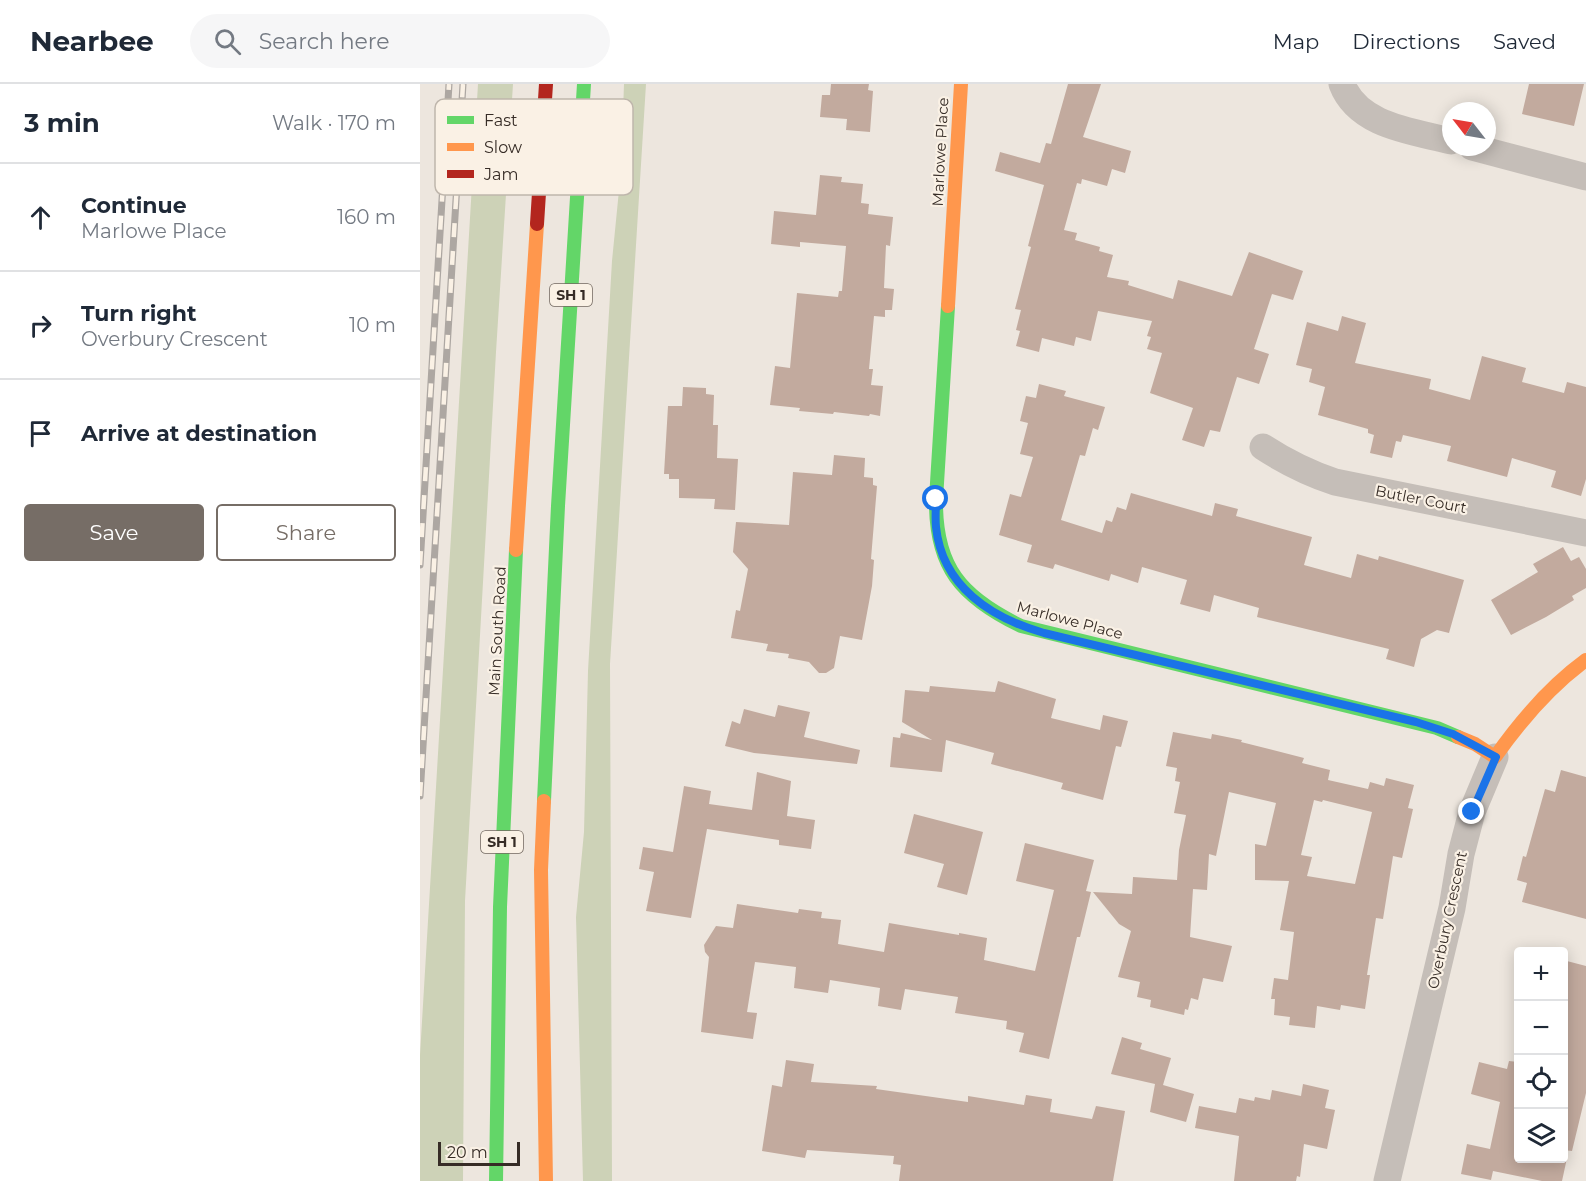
<!DOCTYPE html>
<html lang="en">
<head>
<meta charset="utf-8">
<style>
	body { margin:0; font-family:Montserrat,sans-serif; background:#f6f6f7; color:#1f2937 }
	.controls { position:absolute; right:18px; bottom:18px; display:grid; overflow:hidden; border-radius:6px; box-shadow:0 3px 15px #0003 }
	.controls button { width:54px; height:54px; display:grid; place-items:center; padding:0; border:0; border-bottom:2px solid #e0e1e3; background:#fff; color:#1f2937; font:30px sans-serif }
	.compass { position:absolute; left:1022px; top:18px; width:54px; height:54px; border-radius:50%; background:#fff; box-shadow:0 3px 15px #0003; rotate:301deg }
	.scale { position:absolute; left:18px; bottom:15px; width:82px; box-sizing:border-box; padding-left:6px; border:3px solid #362c26; border-top:0; font-size:16px; line-height:21px; white-space:nowrap; color:#362c26; -webkit-text-stroke:4px #faf1e5; paint-order:stroke }
	.stop { position:absolute; width:18px; height:18px; margin:-14px; border:4px solid #1a73e8; border-radius:50%; background:#fff }
	.stop.end { background:#1a73e8; border-color:#fff; box-shadow:0 2px 6px #0008 }
	.list { margin:0; padding:0; list-style:none }
	h2 { display:flex; justify-content:space-between; align-items:center; height:78px; margin:0; padding:0 24px; font-size:26px }
	h2 small { font-size:20px; font-weight:400; color:#747a83 }
	.list li { display:grid; grid-template-columns:39px 1fr auto; gap:18px; align-items:center; box-sizing:border-box; height:108px; padding:0 24px; border-top:2px solid #e0e1e3 }
	.list b { display:block; font-size:22px; white-space:nowrap }
	.list p { margin:0; font-size:20px; white-space:nowrap; color:#747a83 }
	.list em { font-size:20px; font-style:normal; color:#747a83 }
	.actions { display:flex; gap:12px; padding:18px 24px }
	.actions a { flex:1; padding:14px 0; border:2px solid #766d66; border-radius:6px; text-align:center; font-size:21px; color:#766d66 }
	.actions .main { background:#766d66; color:#fff }
	.icon { flex:none; width:33px; height:33px; fill:none; stroke:currentColor; stroke-width:2; stroke-linecap:round; stroke-linejoin:round }
	.map { position:relative; flex:none; width:1166px; height:1097px; overflow:hidden }
	header { display:flex; align-items:center; gap:36px; box-sizing:border-box; height:84px; padding:0 30px; background:#fff; border-bottom:2px solid #e0e1e3 }
	header strong { font-size:28px }
	nav { display:flex; gap:33px; margin-inline-start:auto; font-size:21px }
	.search { width:420px; height:54px; background:#f6f6f7; display:flex; align-items:center; gap:15px; box-sizing:border-box; padding:0 21px; border-radius:33px; color:#747a83; font-size:22px }
	main { display:flex }
	aside { flex:1; background:#fff }
	.map>svg:first-child { display:block }
	.green { fill:#cdd2b7 }
	.building { fill:#c2aa9e; fill-rule:evenodd }
	.lines { fill:none; stroke-linecap:round; stroke-linejoin:round }
	.street { stroke:#c5beb8; stroke-width:27 }
	.fast { stroke:#63d668; stroke-width:14 }
	.slow { stroke:#ff974d; stroke-width:14 }
	.jam { stroke:#b3261e; stroke-width:14 }
	.rail-casing { stroke:#ada7a2; stroke-width:7 }
	.rail { stroke:#faf1e5; stroke-width:4.5; stroke-dasharray:14; stroke-linecap:butt }
	.route { stroke:#1a73e8; stroke-width:8 }
	.labels { text-anchor:middle; dominant-baseline:central; stroke-width:4.5; stroke-linejoin:round; paint-order:stroke }
	.shield { fill:#faf1e5; stroke:#71675f; stroke-width:1.5 }
	.shield-label { font-size:14px; font-weight:bold; fill:#362c26 }
	.street-label { font-size:15px; fill:#362c26; stroke:#faf1e5 }
	.key { fill:#faf1e5; stroke:#bfb6ac; stroke-width:1.5 }
	.key-label { font-size:16px; fill:#362c26 }
</style>
</head>
<body>
<header>
<strong>Nearbee</strong>
<div class="search"><svg class="icon" aria-label="search" viewBox="0 0 24 24"><circle cx="10" cy="10" r="6"/><path d="M15 15l6 6"/></svg>Search here</div>
<nav><a>Map</a><a>Directions</a><a>Saved</a></nav>
</header>
<main>
<aside>
<h2>3 min<small>Walk · 170 m</small></h2>
<ul class="list">
<li><svg class="icon" aria-label="ahead" viewBox="0 0 24 24"><path d="M12 20V5M6 11l6-6 6 6"/></svg><div><b>Continue</b><p>Marlowe Place</p></div><em>160 m</em></li>
<li><svg class="icon" aria-label="right" viewBox="0 0 24 24"><path d="M7 20v-9h11M14 6l5 5-5 5"/></svg><div><b>Turn right</b><p>Overbury Crescent</p></div><em>10 m</em></li>
<li><svg class="icon" aria-label="arrive" viewBox="0 0 24 24"><path d="M6 21V4h12l-3 4 3 4H6"/></svg><div><b>Arrive at destination</b></div></li>
</ul>
<div class="actions"><a class="main">Save</a><a>Share</a></div>
</aside>
<div class="map">
<svg width="1166" height="1097" viewBox="0 0 1166 1097">
	<rect width="100%" height="100%" fill="#ede6de"/>
	<path class="green" d="M58,0h35l-17,268 -31,549 -2,280h-43v-126z
		M204,0h22l-36,580 2,517h-29l-7,-264 8,-85 4,-161 24,-410 9,-91z"/>
	<path class="building" d="M411,0h38l-1,6 5,1 -3,41 -24,-2 1,-11 -27,-2 2,-22h8z
		M648,0h33l-18,53 48,14 -6,22 -13,-4 -5,17 -25,-7 -1,5 -4,-1 -13,47 13,3 -2,7 25,7 -1,4 14,4 -6,22 22,4 -1,4 45,14 5,-19 54,16 17,-44 54,19 -10,29 -21,-6 -18,55 15,5 -10,30 -22,-7 -17,55 -10,-2 -6,17 -22,-7 11,-32 -43,-15 12,-40 -15,-4 4,-12 -4,-1 5,-15 -54,-10 -7,30 -15,-4 -2,9 -32,-8 -3,14 -23,-6 4,-15 -4,-1 5,-20 -6,-1 16,-62 -3,-1 16,-61 -49,-14 5,-19 40,11 6,-20 5,1z
		M1109,0h55l-10,42 -52,-12z
		M400,91l22,2 -1,5 22,2 -2,19 8,1 -1,10 25,3 -3,29 -4,-1 -2,43 10,1 -2,21h-7v7l-11,-1 -5,53h4l-2,16 12,1 -3,30 -10,-2 -1,2 -35,-4 -1,2 -34,-3 1,-3 -30,-3 5,-39 15,2 7,-75 41,4 1,-6h3l4,-45 -46,-4v5l-29,-3 3,-33 42,4z
		M922,232l24,7 -11,40 76,16 -2,10 41,11 12,-44 44,12 -4,14 42,11 3,-11 19,5v92l-5,17 -30,-9 5,-16 -44,-13 -5,19 -60,-16 4,-15 -48,-11 -2,7 -5,-1 -4,17 -22,-5 4,-18 -6,-2v-4l-50,-14 7,-28 -16,-5 3,-13 -16,-4 11,-43 31,9z
		M619,300l27,7 -2,5 41,11 -7,23 -5,-2 -8,28 -5,-1 -19,65 41,13 4,-13 6,2 5,-15 9,3 5,-17 81,23 3,-13 23,6 -2,7 76,21 -8,28 47,13 6,-24 21,6 1,-4 85,24 -15,53 -12,-3 -16,9 -7,28 -28,-8 3,-10 -132,-32 2,-9 -45,-13 -4,17 -30,-8 7,-24 -45,-13 -4,16 -27,-9 -2,7 -54,-17 -2,5 -26,-7 5,-17 -33,-10 11,-41 11,3 12,-40 -13,-3 8,-31 -8,-2 6,-25 10,2z
		M263,303l23,1v6l8,1 -1,30h5l-1,33 21,1 -3,51 -21,-1 1,-10 -36,-1v-19h-10v-5h-5l4,-68h14z
		M414,371l31,3 -1,19 9,1v7l4,1 -6,73 3,1 -2,26 -10,54 -22,-4 -6,32 -8,5h-7l-10,-11 -21,-4 1,-4 -23,-3 2,-7 -37,-6 5,-28 4,1 8,-42 -15,-17 3,-30 53,3 4,-53 39,3z
		M1143,463l8,14 8,-4 7,12v19l-14,8 2,4 -28,17 -35,18 -20,-35 47,-28 -5,-8z
		M578,597l58,18 -5,19 49,12 3,-15 25,6 -7,26 -5,-1 -13,54 -42,-11 2,-6 -72,-19 3,-11 -48,-13 -4,32 -52,-5 3,-30 7,1 1,-5 31,7 -30,-18 3,-32 24,2 1,-6 65,6z
		M358,621l32,7 -6,25 56,13 -3,14 -103,-11 -29,-7 7,-25 8,3 4,-15 31,8z
		M753,648l38,7 1,-5 30,6 -1,2 63,16 -2,5 28,7 -2,10 40,9 2,-7 14,4 2,-8 28,7 -6,23 5,1 -11,49 -9,-2 -10,63 -7,-1 -9,57h3l-5,34 -24,-4 -1,5 -23,-4 -2,22 -26,-3 1,-8 -16,-2 1,-16h-4l3,-21 14,2 6,-48 -14,-2 9,-49 -34,-1v-36l11,2 10,-43 -47,-11 -13,64 -7,-2 -2,36 -14,-1 -3,48 42,9 -9,36 -20,-4 -5,22 -7,-2 -3,12 -3,-1 -1,6 -34,-8 1,-7 -14,-3 3,-15 -22,-5 13,-46 -12,-7 -26,-32 39,2 1,-17 44,3 2,-30 7,-35 -12,-2 6,-31 -5,-1 2,-13 -11,-2zM894,716l8,2 1,-2 49,12 -17,72 -48,-8 5,-19 -11,-2z
		M1141,686l25,7v142l-64,-17 5,-19 -10,-3 6,-24 3,1 19,-68 10,3z
		M337,688l34,9 -4,35 28,4 -4,29 -32,-4v-5l-72,-11 -16,89 -45,-7 8,-39 -15,-3 4,-22 30,5 11,-66 27,5 -2,13 43,6z
		M494,730l69,18 -16,63 -30,-8 7,-23 -40,-11z
		M605,759l69,17 -8,31 5,1 -11,45h-3l-28,122 -30,-7 5,-19 -18,-4 1,-8 -52,-8 3,-16 -53,-8 -4,21 -23,-4 2,-18 -50,-8 -2,13 -34,-5 2,-21 -41,-5 -8,50 10,1 -4,26 -52,-7 8,-75 -4,-5 -1,-7 12,-19 17,2 4,-24 61,9 1,-4 23,3 -1,6 20,2 -3,24 46,8 5,-29 70,12v-2l28,5 -3,22 51,11 19,-81 -38,-9z
		M1143,876l23,6v127l-14,58 -9,-1z
		M702,953l20,6 -2,6 31,9 -8,27 31,9 -8,28 -36,-10 5,-28 -44,-10z
		M366,976l28,4 -3,18 66,4 -1,3 92,13v-6l56,9 2,-10 26,4 -2,13 42,7 4,-13 29,5 -12,70h-214l2,-16 -8,-1 1,-8 -87,-6 -2,8 -43,-7 10,-66 10,2z
		M1089,977l9,1v96h49l-5,23h-20l-49,-10 -2,9 -30,-6 6,-30 23,5 10,-47 -29,-8 8,-32 28,7z
		M883,1000l26,6 -4,18 10,2 -8,39 -23,-5 -4,33 -3,-1 -1,5h-62l5,-45 -44,-8 4,-22 37,7 3,-15 15,3 1,-4 15,3 2,-10 29,6z"/>
	<g class="lines">
		<path class="street" d="M922,0c16,42 70,47 109,57
			M1052,63l114,30
			M843,363c23,15 45,26 72,35l251,51
			M967,1097l65,-273 9,-54 11,-42 23,-55"/>
		<path class="fast" d="M528,222l-12,193c-1,68 25,98 85,127l416,102 21,9
			M124,717l14,-295 26,-422
			M76,1097l4,-274 16,-357"/>
		<path class="slow" d="M528,222l13,-222
			M96,466l21,-326
			M1038,653l17,7 20,13c26,-37 54,-70 91,-97
			M124,717l-3,69 5,311"/>
		<path class="jam" d="M117,140l9,-140"/>
		<defs>
			<path id="rail" d="M0,481l29,-481
				M0,712l43,-712"/>
		</defs>
		<use href="#rail" class="rail-casing"/>
		<use href="#rail" class="rail"/>
	</g>
	<g class="lines">
		<path class="route" d="M516,415c0,9 -1,19 0,28 6,59 55,91 108,106l372,89 37,12 43,23 -24,55"/>
	</g>
	<g class="labels">
		<g class="shield">
			<rect x="130" y="200" width="42" height="22" rx="4.5"/>
			<rect x="61" y="747" width="42" height="22" rx="4.5"/>
		</g>
		<g class="shield-label">
			<text x="151" y="211">SH 1</text>
			<text x="82" y="758">SH 1</text>
		</g>
		<g class="street-label">
			<text transform="translate(520 68) rotate(-87)">Marlowe Place</text>
			<text transform="translate(1001 415) rotate(11)">Butler Court</text>
			<text transform="translate(650 536) rotate(15)">Marlowe Place</text>
			<text transform="translate(77 547) rotate(-87)">Main South Road</text>
			<text transform="translate(1027 836) rotate(-78)">Overbury Crescent</text>
		</g>
	</g>
	<rect x="15" y="15" width="198" height="96" rx="9" class="key"/>
	<rect x="27" y="32" width="27" height="8" fill="#63d668"/>
	<rect x="27" y="59" width="27" height="8" fill="#ff974d"/>
	<rect x="27" y="86" width="27" height="8" fill="#b3261e"/>
	<g class="key-label">
		<text x="64" y="42">Fast</text>
		<text x="64" y="69">Slow</text>
		<text x="64" y="96">Jam</text>
	</g>
</svg>
<div class="controls">
<button>+</button>
<button>−</button>
<button><svg class="icon" aria-label="locate" viewBox="0 0 24 24"><circle cx="12" cy="12" r="6"/><path d="M12 2v4M12 18v4M2 12h4M18 12h4"/></svg></button>
<button><svg class="icon" aria-label="layers" viewBox="0 0 24 24"><path d="M12 4l9 5-9 5-9-5zM3 14l9 5 9-5"/></svg></button>
</div>
<svg class="compass" viewBox="-18 -18 36 36"><path d="M0-13l5 13h-10z" fill="#e53935"/><path d="M0 13l5-13h-10z" fill="#747a83"/></svg>
<div class="scale">20 m</div>
<div class="stop" style="left:516px;top:415px"></div>
<div class="stop end" style="left:1052px;top:728px"></div>
</div>
</main>
</body>
</html>
